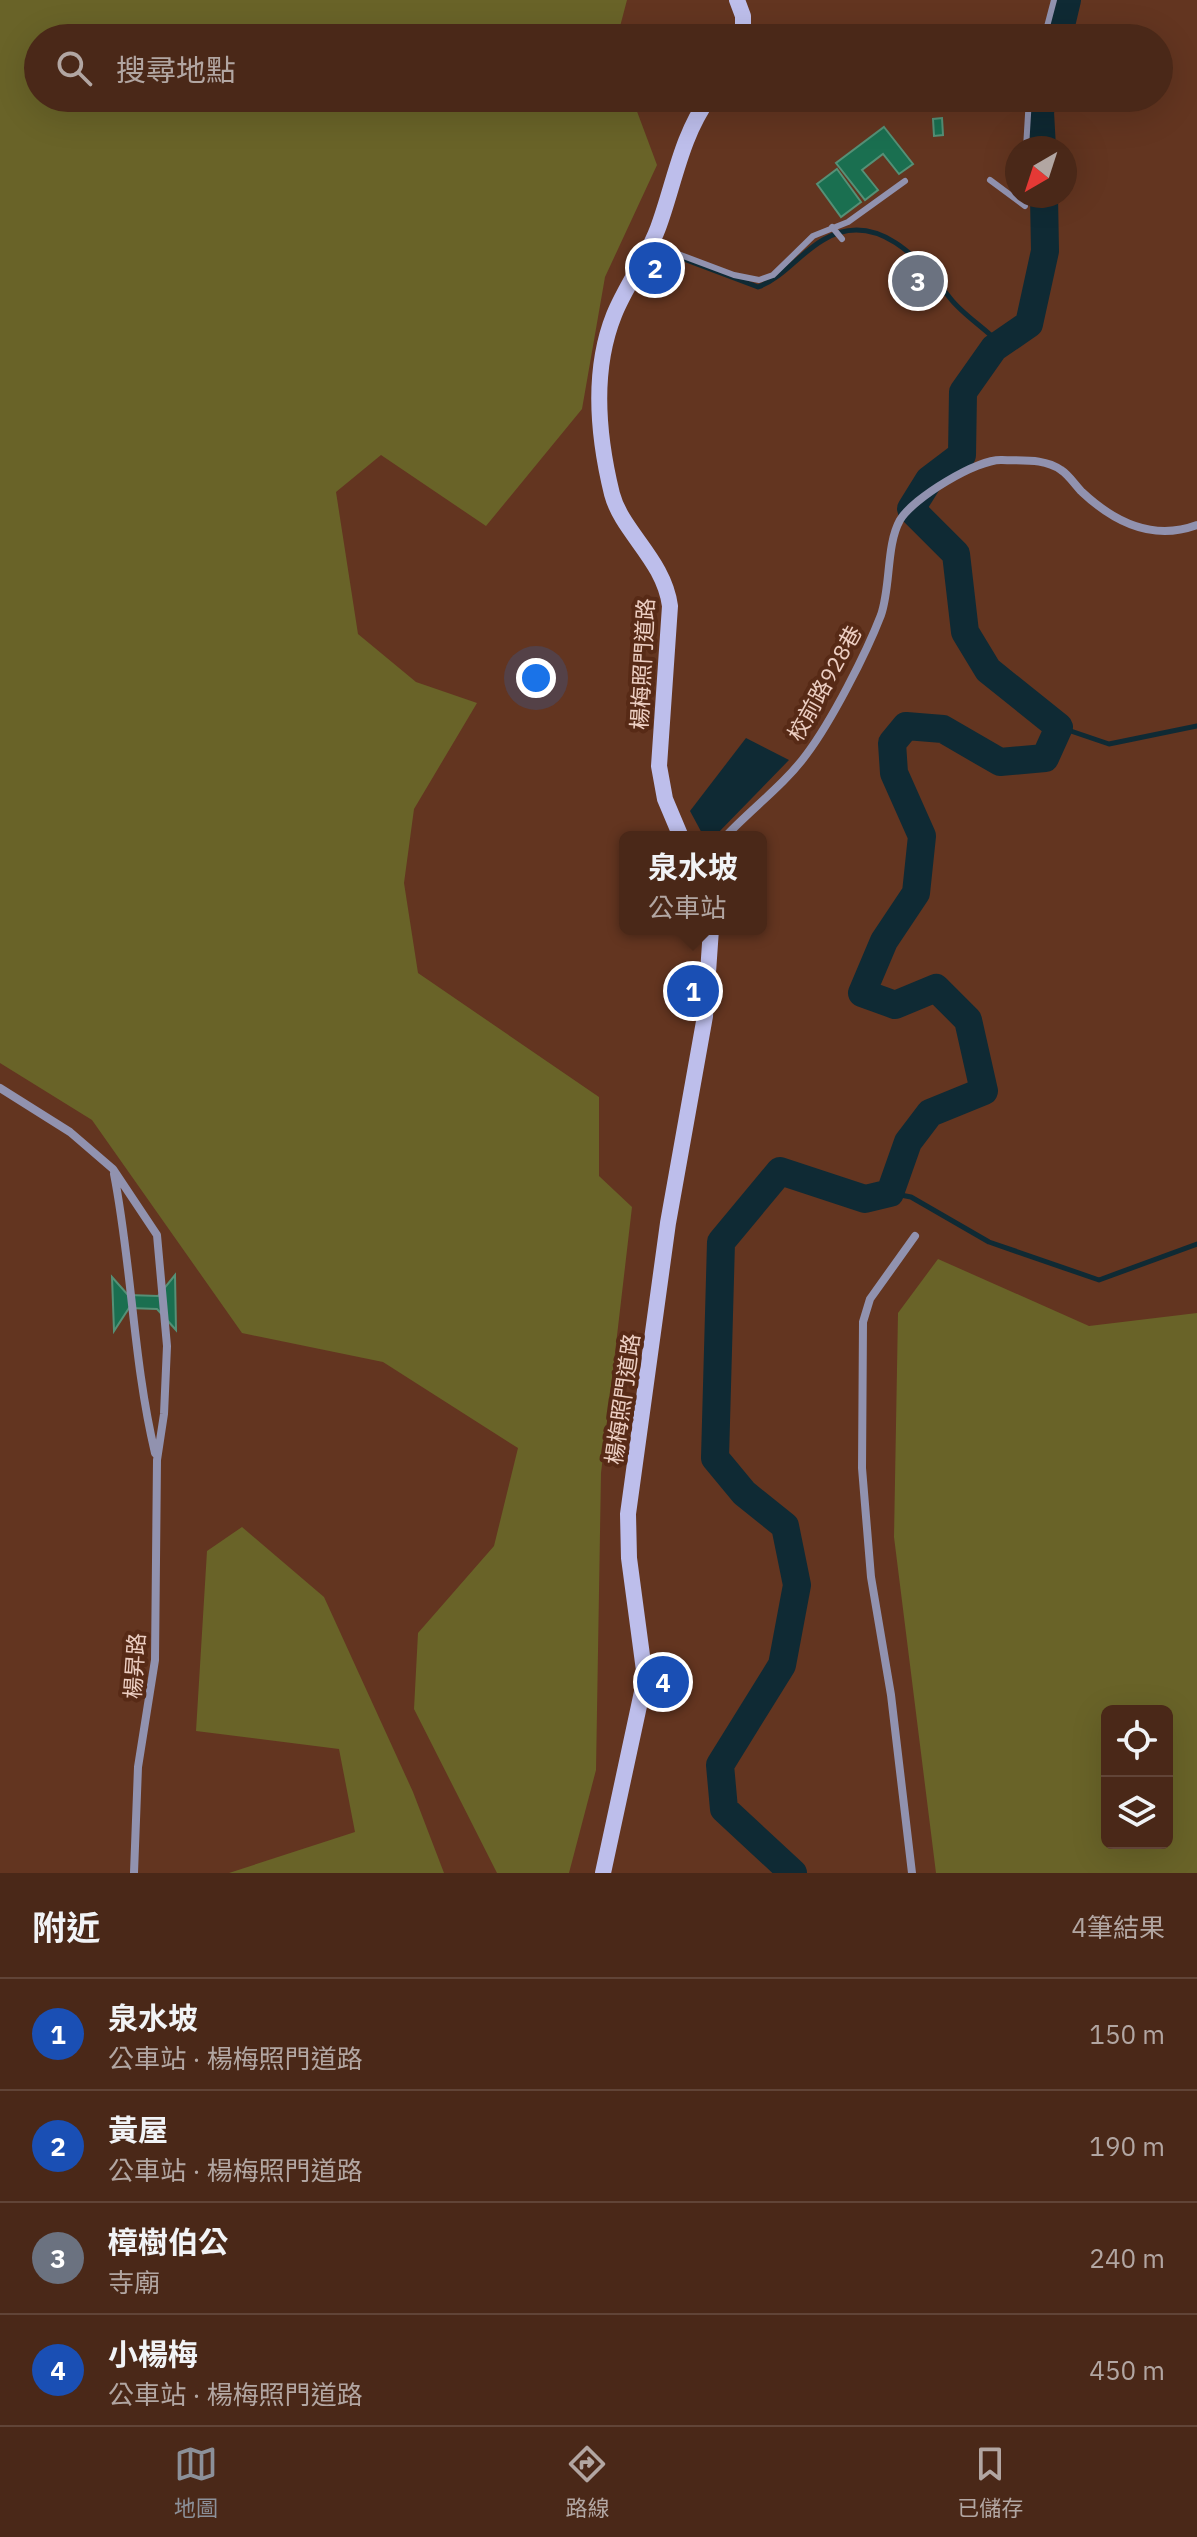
<!DOCTYPE html>
<html lang="zh-TW">
<head>
<meta charset="utf-8">
<style>
	body { margin:0; font-family:"IBM Plex Sans","Noto Sans TC",sans-serif; background:#513021; color:#f1f3f6 }
	.controls { position:absolute; right:24px; bottom:24px; display:grid; overflow:hidden; border-radius:12px; box-shadow:0 8px 32px #0002 }
	.controls button { width:72px; height:72px; display:grid; place-items:center; padding:0; border:0; border-bottom:2px solid #614437; background:#4a2818; color:#f1f3f6; font:40px sans-serif }
	.compass { position:absolute; left:1005px; top:136px; width:72px; height:72px; border-radius:50%; background:#4a2818; box-shadow:0 8px 32px #0002; rotate:219deg }
	.you { position:absolute; left:536px; top:678px; width:28px; height:28px; margin:-20px; border:6px solid #fff; border-radius:50%; background:#1a73e8; box-shadow:0 0 0 12px #1a73e833 }
	.badge { display:grid; place-items:center; width:52px; height:52px; border-radius:50%; background:#8c9099; color:#fff; font-size:26px; font-weight:700 }
	.pin { position:absolute; translate:-50% -50%; border:4px solid #fff; box-shadow:0 2px 8px #0006 }
	.popup { position:absolute; left:619px; top:831px; width:148px; height:104px; box-sizing:border-box; display:grid; place-content:center; border-radius:12px; background:#4a2818; filter:drop-shadow(0 2px 6px #0005); font-size:26px; white-space:nowrap; color:#b2a6a2 }
	.popup b { font-size:30px; color:#f1f3f6 }
	.popup::after { content:''; position:absolute; left:50%; top:100%; margin-left:-16px; border:16px solid transparent; border-top-color:#4a2818 }
	.list { margin:0; padding:0; list-style:none }
	h2 { display:flex; justify-content:space-between; align-items:center; height:104px; margin:0; padding:0 32px; font-size:34px }
	h2 small { font-size:26px; font-weight:400; color:#b2a6a2 }
	.list li { display:grid; grid-template-columns:52px 1fr auto; gap:24px; align-items:center; box-sizing:border-box; height:112px; padding:0 32px; border-top:2px solid #614437 }
	.list b { display:block; font-size:30px; white-space:nowrap }
	.list p { margin:0; font-size:26px; white-space:nowrap; color:#b2a6a2 }
	.list em { font-size:26px; font-style:normal; color:#b2a6a2 }
	.icon { flex:none; width:44px; height:44px; fill:none; stroke:currentColor; stroke-width:2; stroke-linecap:round; stroke-linejoin:round }
	.map { position:relative; flex:none; width:1197px; height:1873px; overflow:hidden }
	.search { position:absolute; background:#4a2818; box-shadow:0 8px 32px #0002; left:24px; right:24px; top:24px; height:88px; display:flex; align-items:center; gap:20px; box-sizing:border-box; padding:0 28px; border-radius:44px; color:#b2a6a2; font-size:30px }
	.sheet { height:552px; background:#4a2818 }
	nav { display:flex; justify-content:space-around; align-items:center; box-sizing:border-box; height:112px; border-top:2px solid #614437; background:#4a2818; font-size:22px; color:#b2a6a2 }
	nav a { display:grid; justify-items:center; gap:4px }
	nav .on { color:#8c9099 }
	.map>svg:first-child { display:block }
	.green { fill:#696328; fill-rule:evenodd }
	.water { fill:#0f2a34 }
	.lines { fill:none; stroke-linecap:round; stroke-linejoin:round }
	.stream { stroke:#0f2a34; stroke-width:5 }
	.river { stroke:#0f2a34; stroke-width:28 }
	.building { fill:#1a6f50; stroke:#559076; stroke-width:2 }
	.lane { stroke:#9192af; stroke-width:6 }
	.street { stroke:#9192af; stroke-width:8 }
	.secondary { stroke:#bdbeeb; stroke-width:16 }
	.labels { text-anchor:middle; dominant-baseline:central; stroke-width:8; stroke-linejoin:round; paint-order:stroke }
	.street-label { font-size:22px; fill:#edcfc3; stroke:#572a16 }
</style>
</head>
<body>
<div class="map">
<svg width="1197" height="1873" viewBox="0 0 1197 1873">
	<rect width="100%" height="100%" fill="#633520"/>
	<path class="green" d="M0,0h627l-10,38h-579v60h594l25,67 -52,112 -23,132 -96,117 -105,-71 -45,37 22,142 58,48 61,21 -63,106 -10,74 14,90 181,124v79l33,31 -31,266 -5,297 -27,103h-72l-83,-164 4,-76 76,-87 24,-98 -135,-86 -141,-29 -150,-213 -92,-57z
		M938,1259l151,67 108,-13v560h-261l-42,-336 4,-224zM1167,1711v132h-60v-132z
		M242,1527l82,70 89,195 31,81h-215l126,-41 -16,-83 -143,-18 11,-180z"/>
	<path class="water" d="M746,738l43,22 -75,77h-10l-14,-26z"/>
	<g class="lines">
		<path class="stream" d="M681,258l77,29c26,-10 41,-33 65,-47 53,-32 98,20 127,58 13,17 35,30 50,46
			M1059,727l50,17 88,-18
			M890,1193l21,4 78,45 110,38 98,-36"/>
		<path class="river" d="M1058,38l9,-38
			M1042,148l-2,-36 3,-14
			M793,1873l-69,-64 -4,-44 62,-100 15,-80 -12,-59 -41,-33 -29,-35 6,-216 59,-71 85,28 25,-6 18,-51 22,-29 54,-22 -16,-71 -32,-32 -41,17 -33,-12 22,-52 32,-48 6,-57 -28,-63 -2,-30 14,-17 37,3 57,33 45,-4 14,-31 -71,-57 -23,-38 -9,-78 -45,-45 18,-29 33,-25 1,-63 31,-44 35,-24 16,-73 -1,-55"/>
	</g>
	<path class="building" d="M942,118l1,17 -9,1 -1,-17z
		M884,127l29,37 -14,10 -16,-20 -21,16 16,20 -13,10 -29,-37z
		M837,169l24,33 -20,15 -24,-33z
		M918,272l9,7 -9,11 -9,-7z
		M175,1275l1,55 -19,-21 -28,-1 -15,23 -2,-54 16,18 30,1z"/>
	<g class="lines">
		<path class="lane" d="M1044,38l10,-38
			M1026,148l3,-50
			M990,180l35,26v-10
			M832,227l10,12
			M654,245l80,30 25,5 14,-5 40,-39 35,-14 57,-41"/>
		<path class="street" d="M725,837c26,-28 59,-52 81,-82 25,-33 60,-101 75,-140 10,-29 5,-70 19,-95 13,-22 77,-61 102,-60 20,1 42,-2 59,10 8,5 14,15 21,22 33,31 72,49 115,33
			M0,1088l70,44 43,37 44,66 10,111 -3,68 -7,46 -2,200 -17,107 -4,106
			M114,1174c18,92 19,187 41,279
			M912,1873l-21,-178 -20,-118 -9,-109 1,-146 7,-23 45,-63"/>
		<path class="secondary" d="M737,0l6,16v22
			M681,837l-16,-38 -6,-33 11,-160c-6,-46 -48,-74 -58,-112 -14,-57 -20,-124 2,-179 12,-30 33,-57 44,-87 16,-43 23,-92 51,-130
			M603,1873l42,-195 -16,-120 -1,-44 40,-291 37,-207 6,-87"/>
	</g>
	<g class="labels">
		<g class="street-label">
			<text transform="translate(642 664) rotate(-87)">楊梅照門道路</text>
			<text transform="translate(824 683) rotate(-61)">校前路928巷</text>
			<text transform="translate(622 1399) rotate(-82)">楊梅照門道路</text>
			<text transform="translate(134 1666) rotate(-86)">楊昇路</text>
		</g>
	</g>
</svg>
<div class="controls">
<button><svg class="icon" aria-label="locate" viewBox="0 0 24 24"><circle cx="12" cy="12" r="6"/><path d="M12 2v4M12 18v4M2 12h4M18 12h4"/></svg></button>
<button><svg class="icon" aria-label="layers" viewBox="0 0 24 24"><path d="M12 4l9 5-9 5-9-5zM3 14l9 5 9-5"/></svg></button>
</div>
<svg class="compass" viewBox="-18 -18 36 36"><path d="M0-13l5 13h-10z" fill="#e53935"/><path d="M0 13l5-13h-10z" fill="#b2a6a2"/></svg>
<div class="you"></div>
<div class="pin badge" style="left:693px;top:991px;background:#1a4fb4">1</div>
<div class="popup"><b>泉水坡</b>公車站</div>
<div class="pin badge" style="left:655px;top:268px;background:#1a4fb4">2</div>
<div class="pin badge" style="left:918px;top:281px;background:#6b7280">3</div>
<div class="pin badge" style="left:663px;top:1682px;background:#1a4fb4">4</div>
<div class="search"><svg class="icon" aria-label="search" viewBox="0 0 24 24"><circle cx="10" cy="10" r="6"/><path d="M15 15l6 6"/></svg>搜尋地點</div>
</div>
<section class="sheet">
<h2>附近<small>4筆結果</small></h2>
<ul class="list">
<li><span class="badge" style="background:#1a4fb4">1</span><div><b>泉水坡</b><p>公車站 · 楊梅照門道路</p></div><em>150 m</em></li>
<li><span class="badge" style="background:#1a4fb4">2</span><div><b>黃屋</b><p>公車站 · 楊梅照門道路</p></div><em>190 m</em></li>
<li><span class="badge" style="background:#6b7280">3</span><div><b>樟樹伯公</b><p>寺廟</p></div><em>240 m</em></li>
<li><span class="badge" style="background:#1a4fb4">4</span><div><b>小楊梅</b><p>公車站 · 楊梅照門道路</p></div><em>450 m</em></li>
</ul>
</section>
<nav>
<a class="on"><svg class="icon" aria-label="map" viewBox="0 0 24 24"><path d="M3 6l6-2 6 2 6-2v14l-6 2-6-2-6 2zM9 4v14M15 6v14"/></svg>地圖</a>
<a><svg class="icon" aria-label="directions" viewBox="0 0 24 24"><path d="M12 3l9 9-9 9-9-9zM9 14v-3h6M13 9l2 2-2 2"/></svg>路線</a>
<a><svg class="icon" aria-label="saved" viewBox="0 0 24 24"><path d="M7 4h10v16l-5-4-5 4z"/></svg>已儲存</a>
</nav>
</body>
</html>
